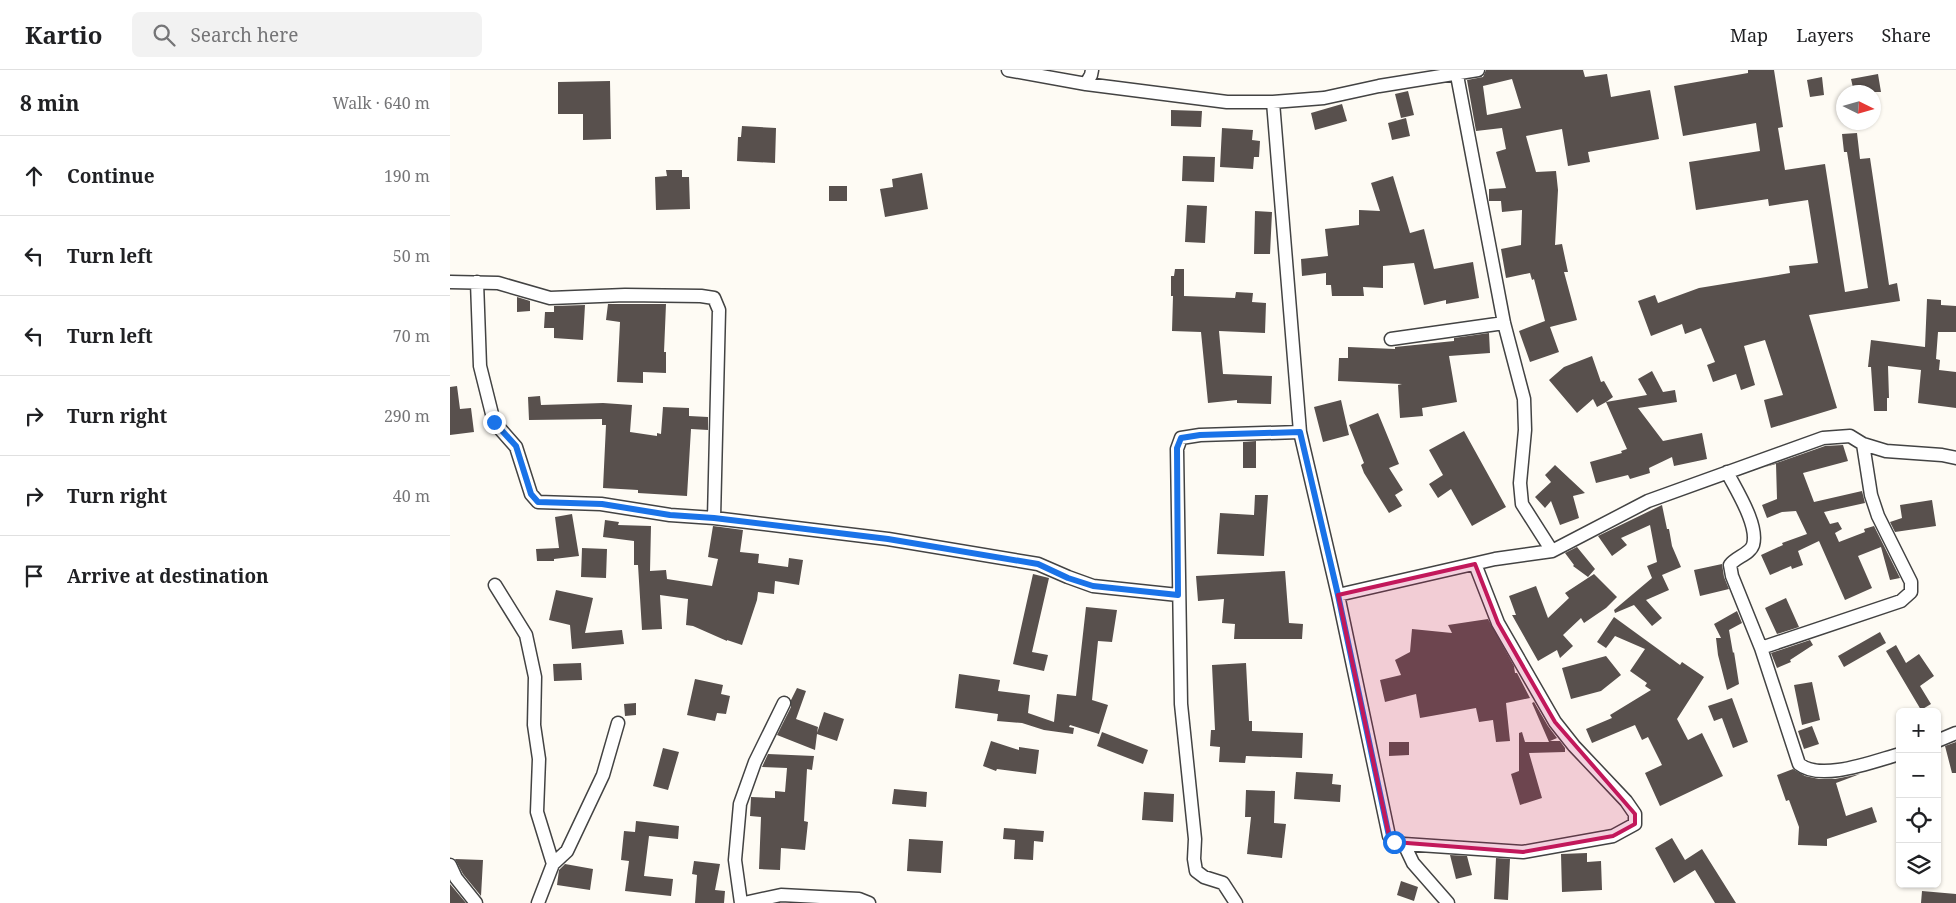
<!DOCTYPE html>
<html lang="en">
<head>
<meta charset="utf-8">
<style>
	body { margin:0; font-family:"Noto Serif",serif; background:#f2f2f2; color:#202124 }
	.controls { position:absolute; right:15px; bottom:15px; display:grid; overflow:hidden; border-radius:8px; box-shadow:0 1px 4px #0004 }
	.controls button { width:45px; height:45px; display:grid; place-items:center; padding:0; border:0; border-bottom:1px solid #e0e0e0; background:#fff; color:#202124; font:25px sans-serif }
	.compass { position:absolute; left:1386px; top:15px; width:45px; height:45px; border-radius:50%; background:#fff; box-shadow:0 1px 4px #0004; rotate:95deg }
	.stop { position:absolute; width:15px; height:15px; margin:-11px; border:4px solid #1a73e8; border-radius:50%; background:#fff }
	.stop.end { background:#1a73e8; border-color:#fff; box-shadow:0 1px 5px #0008 }
	.list { margin:0; padding:0; list-style:none }
	h2 { display:flex; justify-content:space-between; align-items:center; height:65px; margin:0; padding:0 20px; font-size:21px }
	h2 small { font-size:16px; font-weight:400; color:#757577 }
	.list li { display:grid; grid-template-columns:32px 1fr auto; gap:15px; align-items:center; box-sizing:border-box; height:80px; padding:0 20px; border-top:1px solid #e0e0e0 }
	.list b { display:block; font-size:19px; white-space:nowrap }
	.list em { font-size:16px; font-style:normal; color:#757577 }
	.icon { flex:none; width:28px; height:28px; fill:none; stroke:currentColor; stroke-width:2; stroke-linecap:round; stroke-linejoin:round }
	.map { position:relative; flex:none; width:1506px; height:833px; overflow:hidden }
	header { display:flex; align-items:center; gap:30px; box-sizing:border-box; height:70px; padding:0 25px; background:#fff; border-bottom:1px solid #e0e0e0 }
	header strong { font-size:24px }
	nav { display:flex; gap:28px; margin-inline-start:auto; font-size:18px }
	.search { width:350px; height:45px; background:#f2f2f2; display:flex; align-items:center; gap:12px; box-sizing:border-box; padding:0 18px; border-radius:8px; color:#757577; font-size:19px }
	main { display:flex }
	aside { flex:1; background:#fff }
	.map>svg:first-child { display:block }
	.building { fill:#58504d; fill-rule:evenodd }
	.lines { fill:none; stroke-linecap:round; stroke-linejoin:round }
	.minor-casing { stroke:#434343; stroke-width:15 }
	.minor { stroke:#fff; stroke-width:12 }
	.route { stroke:#1a73e8; stroke-width:6 }
	.marked { fill:#c2185b; fill-opacity:0.2; stroke:#c2185b; stroke-width:4; stroke-linejoin:round }
</style>
</head>
<body>
<header>
<strong>Kartio</strong>
<div class="search"><svg class="icon" aria-label="search" viewBox="0 0 24 24"><circle cx="10" cy="10" r="6"/><path d="M15 15l6 6"/></svg>Search here</div>
<nav><a>Map</a><a>Layers</a><a>Share</a></nav>
</header>
<main>
<aside>
<h2>8 min<small>Walk · 640 m</small></h2>
<ul class="list">
<li><svg class="icon" aria-label="ahead" viewBox="0 0 24 24"><path d="M12 20V5M6 11l6-6 6 6"/></svg><div><b>Continue</b></div><em>190 m</em></li>
<li><svg class="icon" aria-label="left" viewBox="0 0 24 24"><path d="M17 20v-9H6M10 6l-5 5 5 5"/></svg><div><b>Turn left</b></div><em>50 m</em></li>
<li><svg class="icon" aria-label="left" viewBox="0 0 24 24"><path d="M17 20v-9H6M10 6l-5 5 5 5"/></svg><div><b>Turn left</b></div><em>70 m</em></li>
<li><svg class="icon" aria-label="right" viewBox="0 0 24 24"><path d="M7 20v-9h11M14 6l5 5-5 5"/></svg><div><b>Turn right</b></div><em>290 m</em></li>
<li><svg class="icon" aria-label="right" viewBox="0 0 24 24"><path d="M7 20v-9h11M14 6l5 5-5 5"/></svg><div><b>Turn right</b></div><em>40 m</em></li>
<li><svg class="icon" aria-label="arrive" viewBox="0 0 24 24"><path d="M6 21V4h12l-3 4 3 4H6"/></svg><div><b>Arrive at destination</b></div></li>
</ul>
</aside>
<div class="map">
<svg width="1506" height="833" viewBox="0 0 1506 833">
	<rect width="100%" height="100%" fill="#fefbf4"/>
	<path class="building" d="M1036,0h97l2,7 22,-3 4,23 39,-7 9,49 -71,13 2,10 -22,4 -6,-37 -36,7 10,36 20,-1 2,19 -3,55 7,-1 6,28h-4l13,48 -27,7 9,25 -29,10 -11,-31 26,-10 -11,-42 -2,1 -2,-7 -24,5 -5,-29 20,-4 1,-35 -20,2 -1,-11h-12v-12l17,-1 -10,-36 10,-3 -4,-21 -26,3 -9,-51 16,-3zM1062,9l9,29 -34,7 -4,-29z
		M1298,0h26l9,57 -5,1 7,42 40,-6 20,128 23,-4 -21,-136h-3l-2,-18 15,-1 3,26 10,-1 19,127 8,-2 3,18 -91,14 28,93 -66,20 -7,-28 19,-5 -18,-55 -21,6 11,39 -14,5 -5,-16 -23,8 -6,-17 8,-3 -14,-34 -16,6 -3,-10 -31,12 -13,-35 17,-6 3,8 41,-15 91,-15 -1,-7 29,-3 -10,-63 -39,6 -1,-7 -72,11 -7,-48 71,-11 -4,-28 -73,13 -9,-50 74,-13z
		M1428,4l3,18h-27l-3,-13z
		M1372,7l2,18 -14,2 -3,-17z
		M160,11l1,58 -28,1v-26h-25v-32z
		M958,21l6,24 -13,3 -6,-24z
		M892,34l5,17 -32,9 -4,-17z
		M721,40l31,1 -1,16 -30,-1z
		M956,48l4,18 -18,4 -4,-17z
		M292,56l34,2 -1,35 -38,-2 1,-24h3z
		M772,58l31,2 -1,10 8,1 -1,16h-5l-1,12 -33,-2z
		M733,86l32,1 -1,25 -32,-1z
		M216,100h16v7h7l1,32 -34,1 -1,-33 12,-1z
		M472,103l6,36 -43,8 -5,-28 13,-2 -1,-8z
		M943,106l17,57 14,-4 10,40 39,-7 6,36 -33,6v-4l-22,5 -10,-42 -31,3v22l-20,-1 1,9h-32l-1,-11h-5v-12l-24,3 -1,-17 27,-3 -3,-27 34,-4v-15l21,1 -9,-28z
		M379,116h18v15h-18z
		M737,135l20,1 -2,37 -20,-1z
		M805,141l17,1 -2,42h-16z
		M725,199h9v27l51,2 1,-6 17,1 -1,9 14,1 -1,30 -46,-2 4,43 49,2 -1,28 -34,-1v-3l-29,3 -7,-71 -29,-1 1,-35h-2v-20h3z
		M67,227l13,4v10l-13,1z
		M1477,229l14,1v5l15,1v26h-18l-2,27 4,1 -1,10 17,2v36l-38,-5 3,-33 -33,-4 1,32h-2v13h-13l-3,-44h-3l3,-27 54,7z
		M158,234h58l-2,48h2v21l-23,-1v11l-26,-1 3,-60 -14,-2z
		M135,235l-2,35 -29,-2v-10h-10l1,-16h9v-6z
		M1039,263l1,20 -41,3 8,46 -35,6 1,8 -23,2 -2,-33 4,-1 -64,-3 1,-23h9v-11l47,2v-2l59,-6v-3z
		M1142,286l9,26 3,-1 9,16 -7,5 41,-7 -9,-16 14,-8 11,21 12,-2 2,12 -39,6 25,33 39,-8 5,26 -33,7 -2,-9 -23,11 1,5 -20,6 -2,-4 -32,8 -6,-21 32,-9 -1,-2 6,-2 -21,-47 -9,5 -4,-8 -16,14 -28,-33 15,-13z
		M7,316l3,23 11,-1 3,24 -24,3v-48z
		M90,326l1,9 62,-2 29,2 -2,27 27,4v-3l4,1 2,-27 26,1v8l19,1v13l-17,-1 -4,67 -49,-3v-3l-35,-2 3,-63h-4v-6l-73,1 -1,-23z
		M891,330l8,35 -26,7 -9,-35z
		M928,343l21,51 -10,4 14,22 -8,5 7,11 -13,7 -25,-40 -3,-8 3,-2 -15,-38z
		M1014,361l42,76 -34,19 -21,-37 -13,9 -9,-14 14,-9 -14,-25z
		M806,371v27h-13v-26z
		M1393,375l5,16 -45,12 11,29 48,-11 3,12 -41,9 6,12 8,-2 4,7 -7,4 4,9 26,-10 -1,-3 10,-3 26,52 -10,2 -9,-33 -23,9 14,32 -27,12 -26,-59 -21,10 5,14 -11,4 -1,-3 -21,9 -9,-20 22,-10 -1,-2 25,-9 -11,-23 -14,1 -15,6 -5,-13 15,-6 -1,-35 -11,3 60,-21z
		M1105,395l30,28 -12,3 6,22 -19,7 -9,-24 -6,7 -10,-11 16,-15 -6,-7z
		M805,425h13l-4,61 -47,-2 3,-41 34,2z
		M1482,430l4,26 -41,6 -5,-10 12,-4 -2,-13z
		M1212,435l5,24h2l3,17 9,21 -19,8 7,15 -23,10 16,18 -10,8 -18,-21 -19,8 -1,-3 38,-32 -5,-12 10,-4 -7,-37 -29,13 6,7 -15,11 -14,-20z
		M122,444l7,42 -25,3v2h-17l-1,-12 23,-1 -4,-31z
		M155,450l14,2 -1,3 33,1 -1,45 16,-1 1,9 45,7 6,-27 -10,-2 5,-31 30,4 -3,22 19,2 -1,9 30,4 1,-9 14,2 -4,25 -24,-4 -1,13 -16,-2 -1,8 -15,45 -15,-5v1l-34,-15 -7,-1 2,-26 -28,-4 2,34 -20,1 -4,-65h-4v-24l-31,-4z
		M1127,477l18,22 -7,8 -15,-11 1,-1 -9,-12z
		M132,478l25,1 -1,29 -25,-1z
		M1272,494l2,13 5,12 -29,7 -6,-26z
		M835,501l4,52 14,1 -1,15h-68l1,-15 -13,-1 2,-24 -26,2 -2,-25z
		M583,504l16,4 -17,74 16,3 -4,16 -31,-7z
		M1144,504l23,23 -11,11 -22,15 -3,-5 -18,17 10,11 -13,12 -3,-8 -19,11 -26,-46h4l-7,-19 27,-10 12,32 21,-20 -4,-5z
		M106,520l37,8 -8,35 37,-3 2,14 -52,5 -2,-24 -21,-5z
		M1336,528l13,29 -22,7 -12,-26z
		M636,537l31,3 -5,32 -14,-1 -6,59 16,5 -9,29 -29,-9 -1,2 5,1 -1,6 -29,-4 -22,-7 -25,-2 1,-7 -43,-6 4,-34 41,6 -2,11 32,4 -2,18 26,9 3,-28 19,2z
		M1287,541l5,12 -13,7 4,23 1,-1 5,32 -12,6 -9,-35 -2,-17h5l-7,-14z
		M1164,547l66,48 2,-3 22,15 -27,42 11,21 14,-7 21,43 -63,30 -15,-33 17,-8 -14,-28 -6,3 -7,-15 -43,18 -6,-14 26,-11 -2,-3 41,-25 -6,-4 2,-3 -17,-12 15,-22 -30,-13 -9,12 -9,-6z
		M1038,549l26,47 1,7h2l13,25 -24,5 4,38 -14,1 -3,-22 -14,2 -3,-14 -56,10 -4,-24 -31,8 -5,-22 21,-5 -6,-15 15,-8 2,-23 40,4 -4,-8z
		M1430,562l6,11 -42,24 -6,-11z
		M1360,570l3,5 -23,15 1,2 -14,6 -6,-15z
		M1446,575l10,18 13,-9 15,22 -14,10 11,18 -10,6 -35,-59z
		M1156,586l15,19 -20,16 -30,8 -9,-31z
		M131,593l1,17 -28,1 -1,-17z
		M796,593l3,58h3v10l51,2 -1,25 -56,-2 -1,7 -26,-1 1,-15 -10,-1 1,-16h4l-3,-65z
		M245,609l28,6 -2,9 9,2 -4,18 -9,-1 -2,8 -28,-6z
		M1362,612l8,38 -18,5 -8,-40z
		M347,618l9,3 -10,28 22,8 -1,6 7,-21 20,7 -7,22 -20,-7 -2,16 -38,-15 14,-28v-7z
		M1282,628l16,44 -15,6 -11,-30 -8,3 -6,-15z
		M1084,632l14,24 9,12 -7,3h10l5,7v4l-36,1 13,45 -22,7 -9,-31 8,-3v-38l3,-1 3,10h24l-17,-39z
		M186,633v12l-11,1 -1,-12z
		M1362,656l7,18 -15,5 -6,-18z
		M652,662l46,18 -5,14 -46,-18z
		M541,671l28,9v-3l20,3 -3,24 -39,-5 -1,2 -13,-5z
		M939,672h20v13l-20,1z
		M1506,672v31h-4l-7,-27z
		M213,678l16,4 -11,38 -15,-4z
		M318,684l46,2 -2,14 -5,-1 -3,52 4,1 -3,28 -24,-2 -1,22 -21,-1 2,-52 -11,-1 1,-19 24,1v-7l10,1 2,-24 -25,-1z
		M1343,699l12,7 14,3h16l25,-5 -24,9 10,33 26,-9 5,15 -50,17v7l-29,-1 1,-18 -10,-27 -3,1 -9,-26z
		M846,702l37,2 -1,10 9,1 -1,17 -46,-3z
		M444,719l33,3 -1,15 -34,-3z
		M796,720l29,1 -1,32 12,1 -4,34 -35,-4 4,-37h-6z
		M694,722l30,2 -1,28 -31,-2z
		M186,751l43,5 -1,13 -29,-3 -5,40 29,3 -2,17 -46,-5 4,-30 -8,-1 3,-29 11,1z
		M554,758l40,3 -1,11 -9,-1 -1,19 -19,-1 1,-19 -12,-1z
		M1222,768l13,22 17,-11 34,54h-21l-20,-33 -21,13 -19,-35z
		M459,769l34,2 -2,32 -34,-2z
		M1137,783v9l14,-1 1,29 -40,2 -1,-38z
		M1000,785l17,1 5,19 -16,4z
		M1046,788l14,1 -2,41 -14,-1z
		M5,789l28,1 -2,36 -18,-22z
		M244,791l26,3 -5,26 10,1 -1,12h-29l2,-28 -5,-1z
		M115,794l28,5 -3,21 -33,-5 2,-15z
		M951,811l17,6 -4,14 -17,-6z
		M0,814l16,19h-16z
		M1472,821l34,3v9h-35z"/>
	<g class="lines">
		<defs>
			<path id="minor" d="M558,0l78,14 141,18h46l51,-4 55,-12 99,-16
				M1006,0l48,253 20,76 1,31 -5,53 2,21 30,47
				M636,14l5,-9 1,-5
				M823,32l27,330 38,163 51,241 5,6 10,2 119,8 90,-16 22,-12v-10l-9,-13 -52,-55 -19,-24 -57,-99 -23,-59
				M0,212l48,1 52,15 75,-3 76,1 13,2 5,12 -5,208
				M27,212l3,84 14,56 22,25 15,47 7,8 63,2 69,11 44,3 174,21 150,25 30,13 25,9 85,9
				M941,269l113,-16
				M1277,402c9,18 32,53 26,73 -3,9 -17,12 -23,20l2,11 29,72 38,116c22,18 75,-3 101,-10
				M45,515l31,50 9,42 -1,48 5,34 -2,53 16,52
				M888,525l157,-36 57,-8 96,-50 175,-63 27,-2 13,8 23,7 56,4 14,3
				M1311,578l140,-47 10,-9v-10l-33,-66 -7,-21 -8,-51
				M1487,671l19,-8
				M954,774l9,19 35,40
				M0,795l6,13 20,25
				M88,833l15,-39 14,-13 36,-76 15,-52
				M291,833l-6,-43 5,-56 15,-42 29,-59
				M294,833l37,-8 78,4 10,4
				M786,833l-13,-20 -19,-6 -8,-6 -2,-12 1,-20 -14,-135 -4,-255 4,-11 19,-3 100,-3"/>
		</defs>
		<use href="#minor" class="minor-casing"/>
		<use href="#minor" class="minor"/>
	</g>
	<g class="lines">
		<path class="route" d="M44,352l22,24 15,48 7,8 64,2 68,11 44,3 174,21 150,25 30,14 25,8 85,9 -1,-147 4,-10 19,-3 100,-3 38,163 51,241 5,6"/>
	</g>
	<path class="marked" d="M1025,494l23,59 57,99 80,92v10l-22,12 -90,16 -129,-10 -5,-6 -51,-241z"/>
</svg>
<div class="controls">
<button>+</button>
<button>−</button>
<button><svg class="icon" aria-label="locate" viewBox="0 0 24 24"><circle cx="12" cy="12" r="6"/><path d="M12 2v4M12 18v4M2 12h4M18 12h4"/></svg></button>
<button><svg class="icon" aria-label="layers" viewBox="0 0 24 24"><path d="M12 4l9 5-9 5-9-5zM3 14l9 5 9-5"/></svg></button>
</div>
<svg class="compass" viewBox="-18 -18 36 36"><path d="M0-13l5 13h-10z" fill="#e53935"/><path d="M0 13l5-13h-10z" fill="#757577"/></svg>
<div class="stop" style="left:944px;top:772px"></div>
<div class="stop end" style="left:44px;top:352px"></div>
</div>
</main>
</body>
</html>
